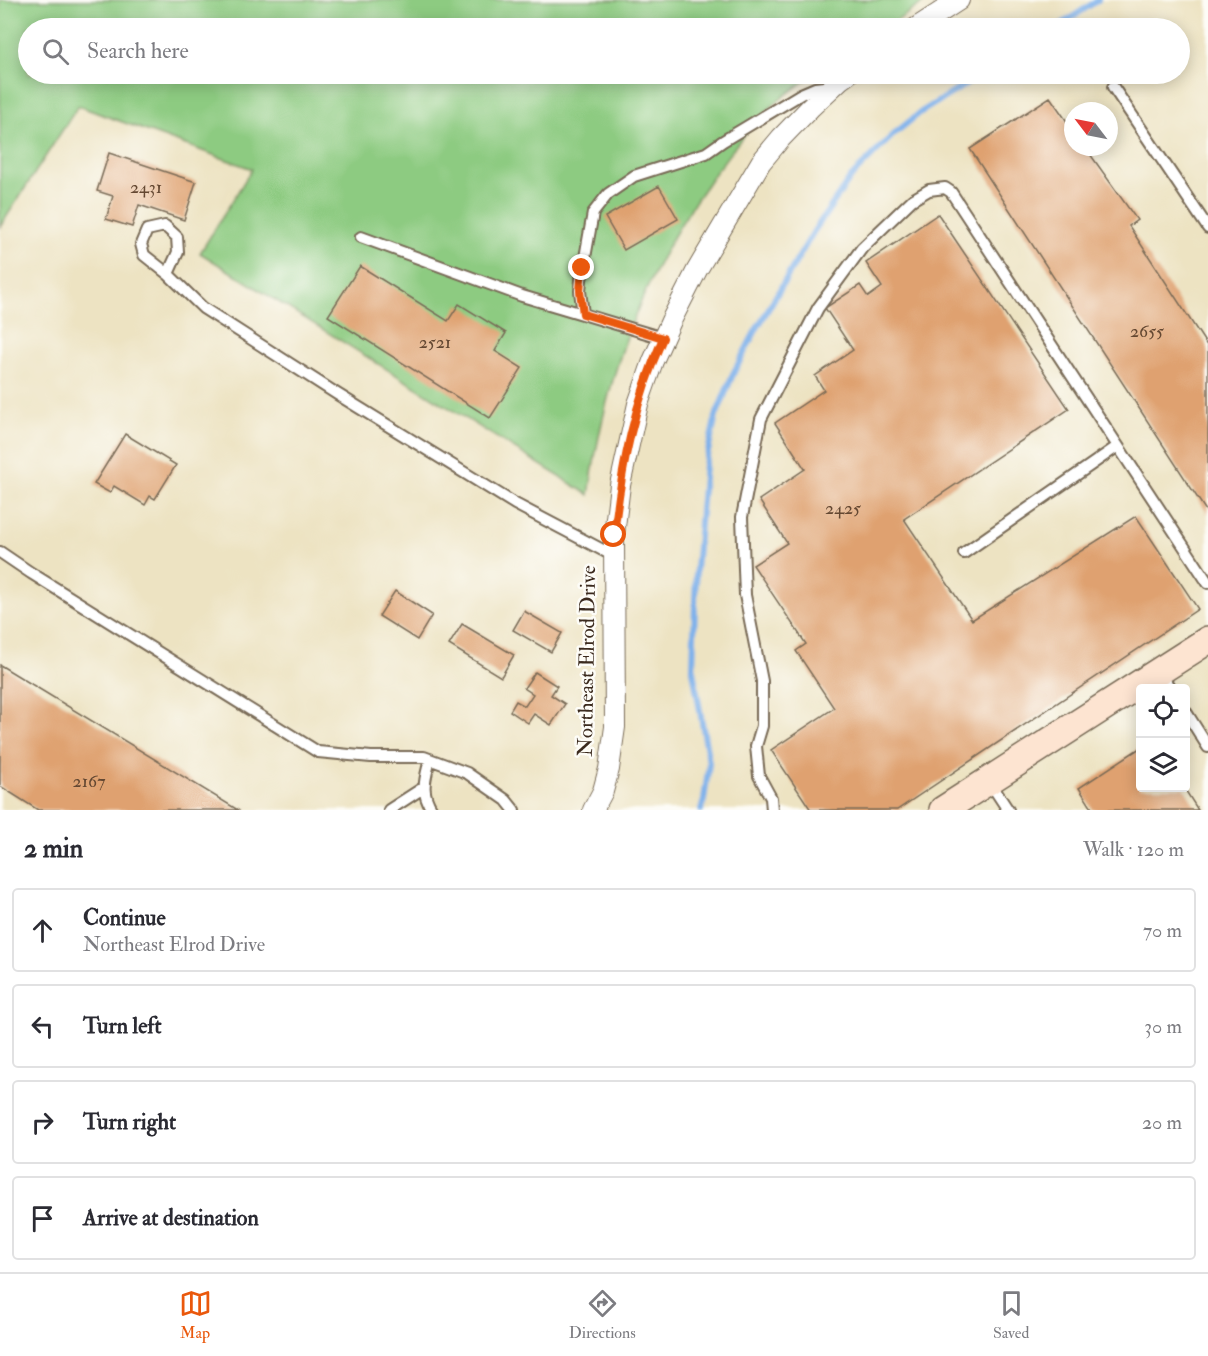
<!DOCTYPE html>
<html lang="en">
<head>
<meta charset="utf-8">
<style>
	body { margin:0; font-family:"IM FELL Double Pica",serif; background:#f2f2f3; color:#2b2b33 }
	.controls { position:absolute; right:18px; bottom:18px; display:grid; overflow:hidden; border-radius:6px; box-shadow:0 3px 15px #0003 }
	.controls button { width:54px; height:54px; display:grid; place-items:center; padding:0; border:0; border-bottom:2px solid #e1e1e2; background:#fff; color:#2b2b33; font:30px sans-serif }
	.compass { position:absolute; left:1064px; top:102px; width:54px; height:54px; border-radius:50%; background:#fff; box-shadow:0 3px 15px #0003; rotate:302deg }
	.stop { position:absolute; width:18px; height:18px; margin:-14px; border:4px solid #ea580c; border-radius:50%; background:#fff }
	.stop.end { background:#ea580c; border-color:#fff; box-shadow:0 2px 6px #0008 }
	.list { margin:0; padding:0; list-style:none }
	h2 { display:flex; justify-content:space-between; align-items:center; height:78px; margin:0; padding:0 24px; font-size:26px }
	h2 small { font-size:20px; font-weight:400; color:#7c7c81 }
	.list li { display:grid; grid-template-columns:39px 1fr auto; gap:18px; align-items:center; box-sizing:border-box; height:84px; margin:0 12px 12px; padding:0 12px; border:2px solid #e1e1e2; border-radius:6px }
	.list b { display:block; font-size:22px; white-space:nowrap }
	.list p { margin:0; font-size:20px; white-space:nowrap; color:#7c7c81 }
	.list em { font-size:20px; font-style:normal; color:#7c7c81 }
	.icon { flex:none; width:33px; height:33px; fill:none; stroke:currentColor; stroke-width:2; stroke-linecap:round; stroke-linejoin:round }
	.map { position:relative; flex:none; width:1208px; height:810px; overflow:hidden }
	.search { position:absolute; background:#fff; box-shadow:0 3px 15px #0003; left:18px; right:18px; top:18px; height:66px; display:flex; align-items:center; gap:15px; box-sizing:border-box; padding:0 21px; border-radius:33px; color:#7c7c81; font-size:22px }
	.sheet { height:462px; background:#fff }
	nav { display:flex; justify-content:space-around; align-items:center; box-sizing:border-box; height:84px; border-top:2px solid #e1e1e2; background:#fff; font-size:16px; color:#7c7c81 }
	nav a { display:grid; justify-items:center; gap:3px }
	nav .on { color:#ea580c }
	.map>svg:first-child { display:block }
	.green { fill:#8dcb81; stroke:#647a50; stroke-width:1.5 }
	.lines { fill:none; stroke-linecap:round; stroke-linejoin:round }
	.stream { stroke:#7eb1eb; stroke-width:6 }
	.building { fill:#dfa170 }
	.lane-casing { stroke:#796b57; stroke-width:14 }
	.street-casing { stroke:#796b57; stroke-width:22 }
	.secondary-casing { stroke:#796b57; stroke-width:30 }
	.lane { stroke:#fff; stroke-width:10 }
	.street { stroke:#fff; stroke-width:20 }
	.secondary { stroke:#fde4d1; stroke-width:27 }
	.route { stroke:#ea580c; stroke-width:8 }
	.labels { text-anchor:middle; dominant-baseline:central; stroke-width:5; stroke-linejoin:round; paint-order:stroke }
	.number-label { font-size:18px; fill:#644832 }
	.street-label { font-size:21px; fill:#3b2a1e; stroke:#fdfcf7 }
</style>
</head>
<body>
<div class="map">
<svg width="1208" height="810" viewBox="0 0 1208 810">
	<rect width="100%" height="100%" fill="#fdfcf7"/>
	<filter id="ink" filterUnits="userSpaceOnUse"><feTurbulence type="fractalNoise" baseFrequency=".0167" numOctaves="2"/><feDisplacementMap in="SourceGraphic" scale="12" xChannelSelector="R" yChannelSelector="G"/><feConvolveMatrix kernelMatrix="1 2 1 2 8 2 1 2 1" color-interpolation-filters="sRGB"/></filter>
	<filter id="wash" filterUnits="userSpaceOnUse"><feTurbulence type="fractalNoise" baseFrequency=".008" numOctaves="4" result="noise"/><feDisplacementMap in="SourceGraphic" scale="24" xChannelSelector="R" yChannelSelector="G"/><feGaussianBlur stdDeviation="1.35" result="paint"/><feColorMatrix in="noise" values="0 0 0 0 0 0 0 0 0 0 0 0 0 0 0 0 0 1.4 0 .05"/><feComposite in="paint" operator="in"/></filter>
	<g filter="url(#wash)">
		<rect width="100%" height="100%" fill="#ede3c2"/>
		<path class="green" d="M0,0h927l-41,28h-858v46h787c-17,12 -36,24 -50,39 -20,19 -36,41 -52,63 -71,97 -108,201 -124,319l-389,-242 52,-84 -174,-63 -78,121z"/>
		<g class="lines">
			<path class="stream" d="M1056,28l42,-28
				M701,810l3,-10 5,-37 -16,-93 3,-100 9,-105 11,-49 17,-42 23,-44 58,-99 37,-54 44,-44 26,-21 62,-38"/>
		</g>
		<g id="blocks">
			<path class="building" d="M1050,97l23,33v17h12l52,73 -8,6 79,121v167l-238,-365z
				M109,153l87,29 -12,38 -45,-15 -7,22 -26,-8 7,-23 -16,-5z
				M659,186l19,33 -54,31 -19,-33z
				M938,214l131,195 -165,110 68,101 164,-104 62,93 -301,201h-86l-40,-60 63,-42 -38,-57 10,-7 -53,-79 34,-22 -28,-43 46,-31 -30,-46 49,-33 -9,-14 38,-26 -28,-42 35,-23 8,12 14,-10 -16,-24z
				M360,266l88,55 11,-17 47,29 -11,18 27,17 -32,50 -162,-102z
				M125,434l51,31 -21,34 -5,-3 -5,9 -31,-19 -4,7 -16,-9z
				M395,591l37,24 -15,25 -38,-24z
				M524,611l38,22 -11,19 -38,-22z
				M462,624l52,31 -13,22 -52,-32z
				M0,665l238,145h-200l-38,-24z
				M535,672l22,14 -6,9 14,9 -14,21 -17,-11 -6,9 -18,-12 6,-10 9,5 8,-12 -9,-6z
				M1140,748v40h44l14,22h-105l-14,-22z"/>
		</g>
	</g>
	<g filter="url(#ink)">
		<use href="#blocks" fill-opacity="0" stroke="#796b57" stroke-width="1.5"/>
		<g class="lines">
			<defs>
				<path id="lane" d="M1113,87l95,141
					M361,237l161,59 141,42
					M168,274l10,-22 -1,-15 -12,-11 -18,4 -6,14 3,11 24,19 35,34 134,86 178,110 99,52
					M583,314l-3,-23 1,-11 12,-67 15,-19 26,-18 72,-23 17,-12 78,-47 14,-6 9,-1h7
					M0,552l31,21 287,179 53,5h53l43,16 39,27 8,10
					M964,553l154,-107
					M1159,672l11,16
					M1186,712l22,35
					M430,759c-5,21 -10,32 2,51
					M989,781l19,29
					M389,810l34,-22
					M772,810l-1,-12 -12,-22 -3,-30 6,-20v-45l-17,-86 -3,-78 19,-98 57,-111 44,-60 50,-48 17,-10 16,-2 6,4 257,391"/>
				<path id="street" d="M916,28l43,-28
					M593,810l10,-19 6,-22 6,-42 -1,-192 6,-50 18,-81 15,-43 18,-40 26,-51 64,-108 20,-24 29,-30 31,-29 7,-5"/>
				<path id="secondary" d="M943,810l265,-170"/>
			</defs>
			<use href="#lane" class="lane-casing"/>
			<use href="#street" class="street-casing"/>
			<use href="#secondary" class="secondary-casing"/>
			<use href="#lane" class="lane"/>
			<use href="#street" class="street"/>
			<use href="#secondary" class="secondary"/>
		</g>
	</g>
	<g class="lines" filter="url(#ink)">
		<path class="route" d="M582,268l-2,23 3,23 80,24c-29,65 -41,126 -49,197"/>
	</g>
	<g class="labels">
		<g class="number-label">
			<text x="146" y="187">2431</text>
			<text x="1147" y="331">2655</text>
			<text x="435" y="342">2521</text>
			<text x="843" y="508">2425</text>
			<text x="89" y="781">2167</text>
		</g>
		<g class="street-label">
			<text transform="translate(587 661) rotate(-89)">Northeast Elrod Drive</text>
		</g>
	</g>
</svg>
<div class="controls">
<button><svg class="icon" aria-label="locate" viewBox="0 0 24 24"><circle cx="12" cy="12" r="6"/><path d="M12 2v4M12 18v4M2 12h4M18 12h4"/></svg></button>
<button><svg class="icon" aria-label="layers" viewBox="0 0 24 24"><path d="M12 4l9 5-9 5-9-5zM3 14l9 5 9-5"/></svg></button>
</div>
<svg class="compass" viewBox="-18 -18 36 36"><path d="M0-13l5 13h-10z" fill="#e53935"/><path d="M0 13l5-13h-10z" fill="#7c7c81"/></svg>
<div class="stop" style="left:614px;top:535px"></div>
<div class="stop end" style="left:582px;top:268px"></div>
<div class="search"><svg class="icon" aria-label="search" viewBox="0 0 24 24"><circle cx="10" cy="10" r="6"/><path d="M15 15l6 6"/></svg>Search here</div>
</div>
<section class="sheet">
<h2>2 min<small>Walk · 120 m</small></h2>
<ul class="list">
<li><svg class="icon" aria-label="ahead" viewBox="0 0 24 24"><path d="M12 20V5M6 11l6-6 6 6"/></svg><div><b>Continue</b><p>Northeast Elrod Drive</p></div><em>70 m</em></li>
<li><svg class="icon" aria-label="left" viewBox="0 0 24 24"><path d="M17 20v-9H6M10 6l-5 5 5 5"/></svg><div><b>Turn left</b></div><em>30 m</em></li>
<li><svg class="icon" aria-label="right" viewBox="0 0 24 24"><path d="M7 20v-9h11M14 6l5 5-5 5"/></svg><div><b>Turn right</b></div><em>20 m</em></li>
<li><svg class="icon" aria-label="arrive" viewBox="0 0 24 24"><path d="M6 21V4h12l-3 4 3 4H6"/></svg><div><b>Arrive at destination</b></div></li>
</ul>
</section>
<nav>
<a class="on"><svg class="icon" aria-label="map" viewBox="0 0 24 24"><path d="M3 6l6-2 6 2 6-2v14l-6 2-6-2-6 2zM9 4v14M15 6v14"/></svg>Map</a>
<a><svg class="icon" aria-label="directions" viewBox="0 0 24 24"><path d="M12 3l9 9-9 9-9-9zM9 14v-3h6M13 9l2 2-2 2"/></svg>Directions</a>
<a><svg class="icon" aria-label="saved" viewBox="0 0 24 24"><path d="M7 4h10v16l-5-4-5 4z"/></svg>Saved</a>
</nav>
</body>
</html>
